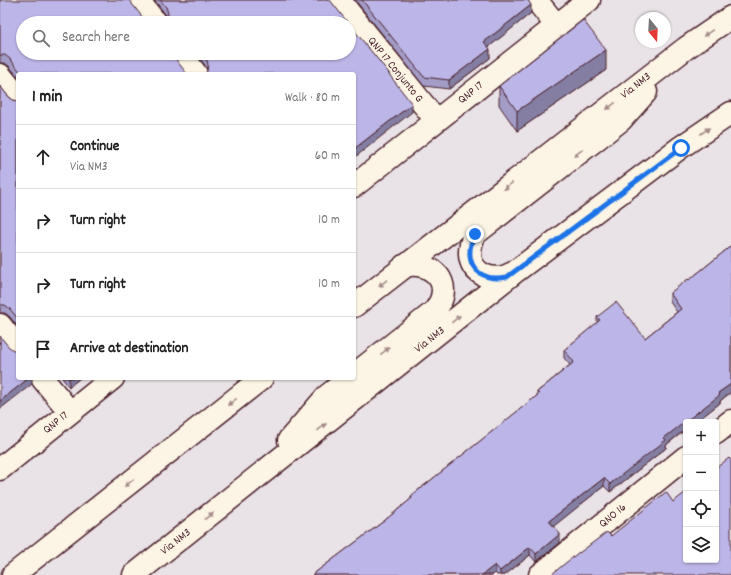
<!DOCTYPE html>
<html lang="en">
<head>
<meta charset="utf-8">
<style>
	body { margin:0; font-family:Dekko,sans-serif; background:#f6f6f6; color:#222 }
	.controls { position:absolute; right:12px; bottom:12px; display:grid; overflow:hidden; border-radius:4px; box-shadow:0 1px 3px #0004 }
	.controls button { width:36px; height:36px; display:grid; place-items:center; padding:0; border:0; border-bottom:1px solid #e0e0e0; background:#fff; color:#222; font:20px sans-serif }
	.compass { position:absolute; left:635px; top:12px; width:36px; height:36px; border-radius:50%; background:#fff; box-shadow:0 1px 3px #0004; rotate:162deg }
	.stop { position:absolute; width:12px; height:12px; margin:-9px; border:3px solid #1a73e8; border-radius:50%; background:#fff }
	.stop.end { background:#1a73e8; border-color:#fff; box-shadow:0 1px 4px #0008 }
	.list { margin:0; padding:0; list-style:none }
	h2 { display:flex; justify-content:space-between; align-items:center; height:52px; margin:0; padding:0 16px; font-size:17px }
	h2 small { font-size:13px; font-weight:400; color:#767676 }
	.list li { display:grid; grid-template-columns:26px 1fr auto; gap:12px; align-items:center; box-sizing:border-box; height:64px; padding:0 16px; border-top:1px solid #e0e0e0 }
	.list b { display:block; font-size:15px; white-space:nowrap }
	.list p { margin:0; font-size:13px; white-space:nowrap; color:#767676 }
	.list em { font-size:13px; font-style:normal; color:#767676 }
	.icon { flex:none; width:22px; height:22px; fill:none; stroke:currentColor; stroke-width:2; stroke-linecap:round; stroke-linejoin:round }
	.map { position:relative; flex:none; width:731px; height:575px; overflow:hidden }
	.search { position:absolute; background:#fff; box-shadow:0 1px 3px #0004; left:16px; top:16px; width:340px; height:44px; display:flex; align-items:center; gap:10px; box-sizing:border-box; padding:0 14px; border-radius:22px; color:#767676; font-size:15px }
	.panel { position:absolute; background:#fff; box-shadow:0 1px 3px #0004; left:16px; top:72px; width:340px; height:308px; border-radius:4px }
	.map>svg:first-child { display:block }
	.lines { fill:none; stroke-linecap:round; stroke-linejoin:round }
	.minor-casing { stroke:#4a1f2b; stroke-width:25 }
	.major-casing { stroke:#4a1f2b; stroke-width:25 }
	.minor { stroke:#fcf5e5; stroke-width:22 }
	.major { stroke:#fcf5e5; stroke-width:22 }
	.wall { fill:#a29cc7; stroke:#4a1f2b }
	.shaded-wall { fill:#847fa2; stroke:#4a1f2b }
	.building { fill:#bcb5e7; stroke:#4a1f2b }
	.oneway { fill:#a38a88 }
	.route { stroke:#1a73e8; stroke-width:5 }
	.labels { text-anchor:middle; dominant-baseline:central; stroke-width:3; stroke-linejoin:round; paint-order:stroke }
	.street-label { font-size:12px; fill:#4a1f2b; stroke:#fcf5e5 }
</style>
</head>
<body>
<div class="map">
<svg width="731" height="575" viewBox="0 0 731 575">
	<rect width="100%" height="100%" fill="#e9e2e6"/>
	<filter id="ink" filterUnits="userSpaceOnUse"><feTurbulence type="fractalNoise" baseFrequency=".025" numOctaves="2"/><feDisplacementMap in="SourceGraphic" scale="8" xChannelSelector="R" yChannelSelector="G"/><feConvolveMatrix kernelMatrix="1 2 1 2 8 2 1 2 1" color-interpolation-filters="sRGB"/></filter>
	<g filter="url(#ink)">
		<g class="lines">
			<defs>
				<path id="minor" d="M138,0l18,23
					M339,0l97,120
					M536,0l21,26
					M180,53l16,21
					M0,75l18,22
					M354,186l235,-186
					M0,325l18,22
					M42,378l28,34
					M716,433l15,-12
					M0,469l113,-91
					M540,575l146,-118"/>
				<path id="major" d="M513,273c-18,11 -44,2 -43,-21 0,-7 2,-12 5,-18l146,-114 25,-28
					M354,306l332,-258 45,-31
					M354,375l81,-64c3,-5 6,-9 7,-14 6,-23 -18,-36 -38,-31
					M289,440l38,-44 23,-18
					M13,575l249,-197
					M134,575l382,-304 165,-124 50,-34"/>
			</defs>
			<use href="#minor" class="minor-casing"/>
			<use href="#major" class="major-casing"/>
			<use href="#minor" class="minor"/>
			<use href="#major" class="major"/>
		</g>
		<path class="wall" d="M0,0l186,73 1,1h-169v3l-8,-10 -5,-4h-5z
			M154,0h176l-163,19 -1,-4z
			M355,0h173l3,13 -43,34 2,11 -41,31 -25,-3z
			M196,53h153l40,20v2l23,37 -205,-42 -1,-3z
			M606,70l-89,61 -18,-26v-19z
			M0,86l8,10 5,4 5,1v226l-8,-10 -5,-4h-5z
			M731,246v146l-11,9v2l-54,42v3l-56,44 -6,-6 -51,40 7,17 -24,19 -6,-7 -25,20h-8l-2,-2 -2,2h-181l72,-54 27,-22v-3l126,-100v-4l33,-27 -6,-7v-8l33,-27v-6l48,21 32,-26 -7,-10v-9l19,-13z
			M62,378h18l-11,9z"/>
		<path class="shaded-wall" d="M531,5v8l-47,38v-9z
			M490,49v9l-41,31v-9z
			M606,50v20l-89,61v-20z
			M412,104v8l-58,46v-9z
			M29,378h3v6l-32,25v-8z
			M69,378h11l-11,9z
			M731,384v8l-11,9v2l-24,19h-10v7l-20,16v3l-56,44v-8l54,-46 54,-45z
			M604,478v8l-55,44v-9z
			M560,534v9l-24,19v-8z
			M530,547v8l-25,20h-5v-4z
			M495,565v8l-2,2h-11z"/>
		<path class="building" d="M0,0h129l18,23h-124v30h148l16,21h-165l-12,-15 -5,-4h-5z
			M160,0h170l18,23h-183l2,-3 1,-7 -2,-6z
			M362,0h166l3,5 -47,37 6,7 -41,31 -25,-3z
			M583,20l23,30 -89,61 -18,-25z
			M349,24l40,49h-1l24,31 -58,45v-75h-149l2,-3 1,-7 -2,-6 -4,-5h147z
			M0,86l8,10 5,4 5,1v218l-8,-10 -5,-4h-5z
			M731,246v138l-13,9 2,2 -56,43 2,2 -56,44 -6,-6 -55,43 11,13 -24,20 -6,-7 -30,24 -5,-6 -13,10h-170l72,-54 28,-23 -1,-2 128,-102 -2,-2 37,-30 -10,-12 36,-30 -3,-3 19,-15 29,36 36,-29 -11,-16 18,-14 1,1z
			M0,336l8,10 5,4 5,1v27h11l-29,23z
			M729,458l2,2v115h-179v-1l27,-22v1l28,-21 4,4 55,-44 7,10 13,-10v68h30v-92z"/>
		<defs><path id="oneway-solid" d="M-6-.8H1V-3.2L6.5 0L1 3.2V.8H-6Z"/></defs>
		<g class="oneway">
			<use href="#oneway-solid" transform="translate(708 33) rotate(146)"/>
			<use href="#oneway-solid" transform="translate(611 106) rotate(142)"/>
			<use href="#oneway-solid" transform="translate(705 131) rotate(-35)"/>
			<use href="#oneway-solid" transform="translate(578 153) rotate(142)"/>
			<use href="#oneway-solid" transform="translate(508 186) rotate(142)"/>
			<use href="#oneway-solid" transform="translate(383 283) rotate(142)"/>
			<use href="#oneway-solid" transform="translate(456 319) rotate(-39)"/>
			<use href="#oneway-solid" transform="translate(385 351) rotate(-38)"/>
			<use href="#oneway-solid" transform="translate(232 402) rotate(142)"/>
			<use href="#oneway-solid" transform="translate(322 427) rotate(-39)"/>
			<use href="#oneway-solid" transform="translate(129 483) rotate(142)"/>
			<use href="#oneway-solid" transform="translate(209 516) rotate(-38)"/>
		</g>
	</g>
	<g class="lines" filter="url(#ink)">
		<path class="route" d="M475,234c-14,27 2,49 32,43l174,-129"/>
	</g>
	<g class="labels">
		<g class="street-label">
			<text transform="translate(395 70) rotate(51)">QNP 17 Conjunto G</text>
			<text transform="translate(636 86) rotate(-38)">Via NM3</text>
			<text transform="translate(471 93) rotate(-38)">QNP 17</text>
			<text transform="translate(430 340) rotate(-39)">Via NM3</text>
			<text transform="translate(56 423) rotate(-39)">QNP 17</text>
			<text transform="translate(613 516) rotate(-39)">QNO 16</text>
			<text transform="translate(176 542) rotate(-38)">Via NM3</text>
		</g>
	</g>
</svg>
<div class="controls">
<button>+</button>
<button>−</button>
<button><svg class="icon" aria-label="locate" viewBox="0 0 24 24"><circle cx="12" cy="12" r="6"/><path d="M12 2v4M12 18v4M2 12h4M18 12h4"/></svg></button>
<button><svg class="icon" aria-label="layers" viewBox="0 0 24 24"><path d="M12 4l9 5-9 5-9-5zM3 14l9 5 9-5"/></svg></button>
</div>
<svg class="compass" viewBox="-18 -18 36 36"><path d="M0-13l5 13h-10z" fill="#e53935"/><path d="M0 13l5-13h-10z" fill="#767676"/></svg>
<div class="stop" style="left:681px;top:148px"></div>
<div class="stop end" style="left:475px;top:234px"></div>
<div class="search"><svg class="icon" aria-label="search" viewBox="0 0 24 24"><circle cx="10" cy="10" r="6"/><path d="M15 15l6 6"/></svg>Search here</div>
<section class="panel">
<h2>1 min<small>Walk · 80 m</small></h2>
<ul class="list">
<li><svg class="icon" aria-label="ahead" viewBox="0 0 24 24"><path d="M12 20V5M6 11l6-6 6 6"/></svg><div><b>Continue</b><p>Via NM3</p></div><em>60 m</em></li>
<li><svg class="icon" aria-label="right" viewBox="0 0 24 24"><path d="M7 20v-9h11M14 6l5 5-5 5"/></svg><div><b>Turn right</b></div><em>10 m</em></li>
<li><svg class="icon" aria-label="right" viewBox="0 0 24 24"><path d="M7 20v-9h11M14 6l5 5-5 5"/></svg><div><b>Turn right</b></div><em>10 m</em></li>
<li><svg class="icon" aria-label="arrive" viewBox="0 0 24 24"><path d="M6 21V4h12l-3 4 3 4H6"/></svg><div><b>Arrive at destination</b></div></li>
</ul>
</section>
</div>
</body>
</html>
